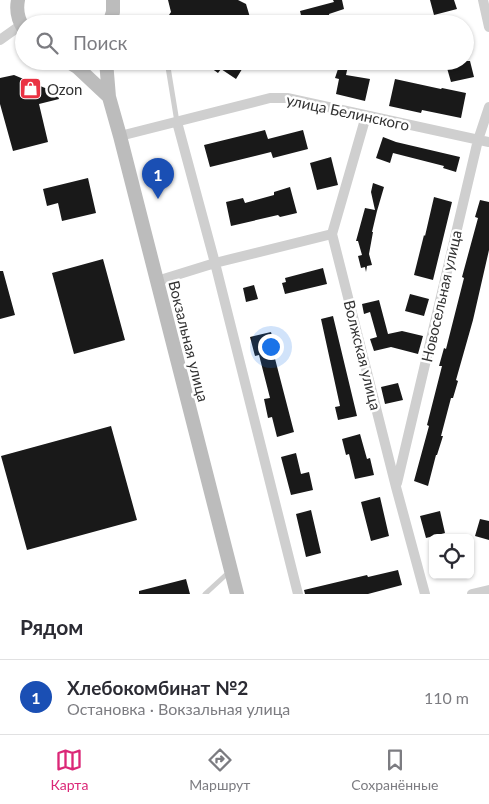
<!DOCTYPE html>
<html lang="ru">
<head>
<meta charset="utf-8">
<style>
	body { margin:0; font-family:Lato,sans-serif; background:#f2f2f3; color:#2b2b33 }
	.controls { position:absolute; right:15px; bottom:15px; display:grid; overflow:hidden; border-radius:8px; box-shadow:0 1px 4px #0004 }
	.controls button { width:45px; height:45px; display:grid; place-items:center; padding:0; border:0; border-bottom:1px solid #e1e1e2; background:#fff; color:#2b2b33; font:25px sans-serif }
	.you { position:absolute; left:270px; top:346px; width:18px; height:18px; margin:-12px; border:4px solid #fff; border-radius:50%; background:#1a73e8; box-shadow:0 0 0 8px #1a73e833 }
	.badge { display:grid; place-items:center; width:32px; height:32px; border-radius:50%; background:#db2777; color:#fff; font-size:16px; font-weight:700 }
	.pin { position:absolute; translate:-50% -41px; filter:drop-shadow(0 1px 2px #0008) }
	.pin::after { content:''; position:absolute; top:26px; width:18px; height:15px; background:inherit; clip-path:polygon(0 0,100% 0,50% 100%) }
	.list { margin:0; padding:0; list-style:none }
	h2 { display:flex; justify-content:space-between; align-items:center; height:65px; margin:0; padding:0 20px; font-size:21px }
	h2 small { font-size:16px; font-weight:400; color:#7c7c81 }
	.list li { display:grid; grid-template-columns:32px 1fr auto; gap:15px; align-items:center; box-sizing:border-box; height:75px; padding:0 20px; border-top:1px solid #e1e1e2 }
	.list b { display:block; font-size:19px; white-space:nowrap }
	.list p { margin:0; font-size:16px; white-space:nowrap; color:#7c7c81 }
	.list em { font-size:16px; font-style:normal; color:#7c7c81 }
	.icon { flex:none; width:28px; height:28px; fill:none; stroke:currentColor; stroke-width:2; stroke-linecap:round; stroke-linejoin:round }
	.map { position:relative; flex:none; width:489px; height:594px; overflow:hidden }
	.search { position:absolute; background:#fff; box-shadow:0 1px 4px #0004; left:15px; right:15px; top:15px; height:55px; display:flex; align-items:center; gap:12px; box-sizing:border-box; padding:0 18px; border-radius:28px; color:#7c7c81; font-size:19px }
	.sheet { height:140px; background:#fff }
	nav { display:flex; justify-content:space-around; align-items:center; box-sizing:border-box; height:70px; border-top:1px solid #e1e1e2; background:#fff; font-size:14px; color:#7c7c81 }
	nav a { display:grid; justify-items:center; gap:2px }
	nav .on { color:#db2777 }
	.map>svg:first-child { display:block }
	.building { fill:#191919 }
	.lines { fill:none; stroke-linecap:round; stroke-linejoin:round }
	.service { stroke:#cfcfcf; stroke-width:5 }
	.minor { stroke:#cfcfcf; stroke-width:10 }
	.secondary { stroke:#bcbcbc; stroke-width:14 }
	.labels { text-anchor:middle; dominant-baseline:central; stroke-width:5; stroke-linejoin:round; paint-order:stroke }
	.poi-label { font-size:15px; fill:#323232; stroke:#fff; text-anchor:start }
	.street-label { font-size:15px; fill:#323232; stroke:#fff }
</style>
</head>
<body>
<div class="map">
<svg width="489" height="594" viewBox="0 0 489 594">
	<rect width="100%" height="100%" fill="#fff"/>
	<path class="building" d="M168,0h70l8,4 6,20h-84l-1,-6 4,-6z
		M333,0h9l2,9 -15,5 2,10h-28l-3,-13 34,-9z
		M430,0h24l3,9 -23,6z
		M209,61h38l-11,18 -15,-10 -3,4 -7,-5 1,-5z
		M337,61h12l-3,14 24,4 -5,22 -29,-7 3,-15 -4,-1 3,-9 -4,-1z
		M445,61h25l4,16 -23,5z
		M14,75l43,18 2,6 -20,5 9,38 -35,9 -13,-47v-26z
		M395,79l46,10 1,-1 24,5 -5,25 -39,-8 -1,3 -32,-7z
		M265,130l3,9 35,-9 5,19 -35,9 -2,-6 -61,15 -6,-22z
		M383,137l13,5 64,15 -4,15 -13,-4 1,-2 -51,-13 -3,10 -14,-5z
		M331,157l7,28 -21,5 -7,-27z
		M88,178l8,35 -34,8 -4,-18 -11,3 -4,-17z
		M373,183l11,4 -7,24 -5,21h1l-4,22 3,11 -5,1 -1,6 -1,-5 -4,1 -3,-12 4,-1 -4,-14h-2l9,-33 10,2 -4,-18z
		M290,187l7,26 -17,4 -2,-2 -47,11 -5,-24 17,-4 2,5 29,-8v-3z
		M434,197l18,5 -19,78 -19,-5 10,-40 1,1z
		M480,200l9,2v48l-16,70 -17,60 2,1 -5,17h-2l-10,38h2l-6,19h-1l-8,31 -14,-5 15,-55 -2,-1 15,-59h-3l5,-18 2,1 18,-71 -2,-1 16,-59 -3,-1z
		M103,259l22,81 -51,14 -22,-81z
		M323,268l4,16 -42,10 -3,-11 4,-1 -1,-4z
		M0,271h3l12,44 -15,4z
		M254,285l4,14 -12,3 -3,-14z
		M410,294l19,5 -5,17 -19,-5z
		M379,300l9,34 14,-3 21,5 -5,18 -27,-7 -17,4 -4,-12 7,-2 -7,-25 -6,2 -2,-10z
		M333,316l24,100 -19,4 -3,-13 5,-1 -19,-87z
		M271,332l5,19h-3l21,81 -17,5 -5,-20 -4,1 -4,-19 6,-1 -11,-43 -4,1 -5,-19z
		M398,383l5,17 -18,4 -4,-17z
		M111,426l26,94 -110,30 -26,-94z
		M360,434l7,25 3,-1 4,17 -19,4 -6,-25 -3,1 -4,-16z
		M296,453l5,21 8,-2 4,18 -22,5 -10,-38z
		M380,497l9,39 -18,5 -10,-39z
		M311,510l10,43 -15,4 -10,-43z
		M440,511l5,22 -19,5 -6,-22z
		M480,519l9,2v19l-14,-4z
		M398,570l4,15 -34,9h-63l-1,-4 63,-15 1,2z
		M186,579l4,15h-51v-3z"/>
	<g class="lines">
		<path class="service" d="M167,61l10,61
			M205,594l24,-22"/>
		<path class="minor" d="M483,0l6,27
			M0,40l21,-15
			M366,116l-34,118 64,253 29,107
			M177,122l38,141 83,331
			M120,136l150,-38h17l202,44
			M157,281l58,-18 117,-29
			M397,483l81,-343 11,-33
			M472,594l17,-4"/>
		<path class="secondary" d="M18,0c-2,10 0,20 6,29
			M109,24l4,-12v-12
			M67,61l10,6 32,30
			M106,61l3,36 11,39 117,458"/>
	</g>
	<defs>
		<symbol id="shop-square" viewBox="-11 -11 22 22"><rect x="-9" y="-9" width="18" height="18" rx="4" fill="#ea3243" stroke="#fff"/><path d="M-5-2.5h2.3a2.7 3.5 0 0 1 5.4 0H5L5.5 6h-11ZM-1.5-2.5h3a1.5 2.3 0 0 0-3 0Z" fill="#fff"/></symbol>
	</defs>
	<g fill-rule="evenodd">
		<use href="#shop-square" x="18" y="76" width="25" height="25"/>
	</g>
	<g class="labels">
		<g class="poi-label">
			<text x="47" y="89">Ozon</text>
		</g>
		<g class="street-label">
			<text transform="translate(348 112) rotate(12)">улица Белинского</text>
			<text transform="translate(441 296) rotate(-77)">Новосельная улица</text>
			<text transform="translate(189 341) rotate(76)">Вокзальная улица</text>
			<text transform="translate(363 355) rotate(76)">Волжская улица</text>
		</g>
	</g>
</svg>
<div class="controls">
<button><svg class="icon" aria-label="locate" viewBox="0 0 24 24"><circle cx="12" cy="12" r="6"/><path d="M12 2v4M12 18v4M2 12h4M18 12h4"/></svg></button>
</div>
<div class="you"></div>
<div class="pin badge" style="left:158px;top:199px;background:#1a4fb4">1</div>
<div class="search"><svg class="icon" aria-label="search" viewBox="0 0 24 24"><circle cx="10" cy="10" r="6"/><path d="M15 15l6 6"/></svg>Поиск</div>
</div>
<section class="sheet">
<h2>Рядом<small></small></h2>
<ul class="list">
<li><span class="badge" style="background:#1a4fb4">1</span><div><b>Хлебокомбинат №2</b><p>Остановка · Вокзальная улица</p></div><em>110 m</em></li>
</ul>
</section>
<nav>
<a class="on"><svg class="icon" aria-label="map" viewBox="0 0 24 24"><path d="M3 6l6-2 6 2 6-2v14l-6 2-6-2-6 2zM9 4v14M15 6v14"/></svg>Карта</a>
<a><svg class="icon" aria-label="directions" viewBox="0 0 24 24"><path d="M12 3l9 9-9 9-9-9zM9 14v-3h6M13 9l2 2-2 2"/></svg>Маршрут</a>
<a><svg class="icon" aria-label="saved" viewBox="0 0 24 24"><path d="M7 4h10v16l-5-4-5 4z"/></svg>Сохранённые</a>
</nav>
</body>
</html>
